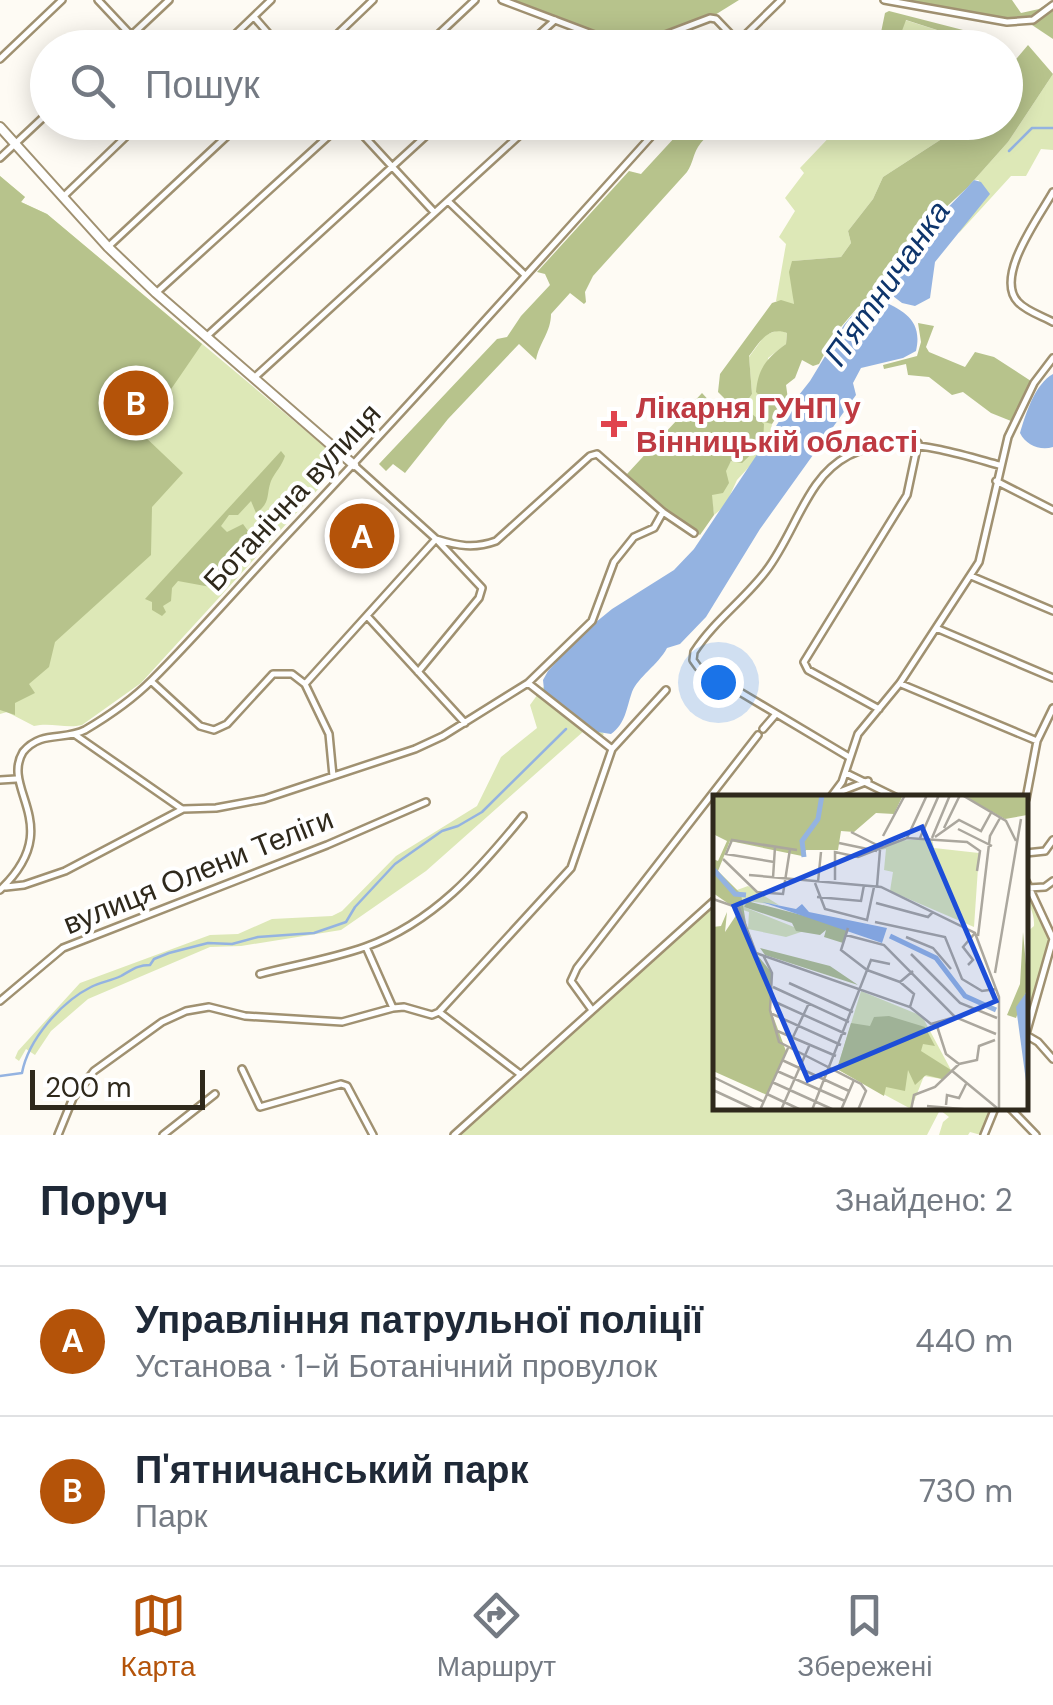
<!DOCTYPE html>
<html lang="uk">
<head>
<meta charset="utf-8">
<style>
	body { margin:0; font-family:"DM Sans",sans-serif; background:#f2f2f3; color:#1f2937 }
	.scale { position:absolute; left:30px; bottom:25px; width:175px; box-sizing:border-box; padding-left:10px; border:5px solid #2f291c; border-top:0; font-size:28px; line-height:35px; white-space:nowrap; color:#2f291c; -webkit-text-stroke:8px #fff; paint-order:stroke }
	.you { position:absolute; left:718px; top:682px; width:35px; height:35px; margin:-25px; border:8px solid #fff; border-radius:50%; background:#1a73e8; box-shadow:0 0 0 15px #1a73e833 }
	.badge { display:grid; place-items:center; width:65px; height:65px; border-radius:50%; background:#b45309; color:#fff; font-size:32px; font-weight:700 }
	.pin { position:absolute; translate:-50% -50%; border:5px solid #fff; box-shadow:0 2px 10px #0006 }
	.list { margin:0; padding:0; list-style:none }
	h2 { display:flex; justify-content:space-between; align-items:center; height:130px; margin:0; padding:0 40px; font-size:42px }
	h2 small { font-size:32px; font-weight:400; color:#747a83 }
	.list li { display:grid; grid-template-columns:65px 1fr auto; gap:30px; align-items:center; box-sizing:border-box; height:150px; padding:0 40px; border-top:2px solid #e0e1e3 }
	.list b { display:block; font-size:38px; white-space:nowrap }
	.list p { margin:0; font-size:32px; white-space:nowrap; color:#747a83 }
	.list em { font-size:32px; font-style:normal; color:#747a83 }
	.icon { flex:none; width:55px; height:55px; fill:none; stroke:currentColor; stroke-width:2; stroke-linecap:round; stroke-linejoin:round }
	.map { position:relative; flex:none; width:1053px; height:1135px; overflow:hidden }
	.search { position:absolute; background:#fff; box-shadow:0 5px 25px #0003; left:30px; right:30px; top:30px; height:110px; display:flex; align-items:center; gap:25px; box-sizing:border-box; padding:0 35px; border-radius:55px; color:#747a83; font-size:38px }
	.sheet { height:430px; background:#fff }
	nav { display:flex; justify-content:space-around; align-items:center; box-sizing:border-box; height:140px; border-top:2px solid #e0e1e3; background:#fff; font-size:28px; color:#747a83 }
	nav a { display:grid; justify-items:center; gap:5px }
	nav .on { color:#b45309 }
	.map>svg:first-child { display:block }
	.green { fill:#dde8b7 }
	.forest { fill:#b7c38c }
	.water { fill:#94b3e1 }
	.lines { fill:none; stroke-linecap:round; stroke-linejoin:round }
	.stream { stroke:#94b3e1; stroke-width:2.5 }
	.street-casing { stroke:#a09171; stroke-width:10 }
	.secondary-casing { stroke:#a09171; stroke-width:12 }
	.street { stroke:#fff; stroke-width:5 }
	.secondary { stroke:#fff; stroke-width:8 }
	.health-dot { fill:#e0444e; stroke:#fff; stroke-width:4 }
	.labels { text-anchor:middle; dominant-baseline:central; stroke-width:8; stroke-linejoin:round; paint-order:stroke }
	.health-label { font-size:30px; font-weight:bold; fill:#be3a42; stroke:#fff; text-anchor:start }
	.street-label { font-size:30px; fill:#2f291c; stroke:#fff }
	.water-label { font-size:32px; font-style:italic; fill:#0e356c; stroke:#fff }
	.inset-river { fill:none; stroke:#94b3e1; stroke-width:5 }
	.inset-road { fill:none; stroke:#aba79e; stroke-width:2.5 }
	.view { fill:#1d4ed8; fill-opacity:0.15; stroke:#1d4ed8; stroke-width:5 }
	.inset-edge { fill:none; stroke:#2f291c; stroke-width:5 }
</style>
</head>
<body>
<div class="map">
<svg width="1053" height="1135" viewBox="0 0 1053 1135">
	<rect width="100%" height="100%" fill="#fefbf4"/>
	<path class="green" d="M905,20l57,18 9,9 -75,1z
		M1053,74v76l-12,-1 -15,27h-15l-52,57 20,-53h-5l34,-38z
		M865,123h96l-7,8 -71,46 -10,22 -25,32 3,12 -10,14 -49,4 2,44 -18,-4 10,-57 -7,-7 16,-26 -10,-13 19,-25 -4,-5 39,-41 20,7z
		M0,176l25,21 -4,5 26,12 296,248 -202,221 -59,42c-16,4 -31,-3 -48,1l-27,-14 -7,2z
		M779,330l8,3 -1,11 -18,14 -4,63 8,3 -3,21 -32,35 -12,26 -11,9 -3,-21 20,-33 21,-47 -6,-11 6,-9 -3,-37 16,-22z
		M543,687l61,47 -5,5 -14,-9 -159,141 -85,59 -100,16 -31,1 -122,52 -37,32 -16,24 -9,-6 -7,12 -4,-3 3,-7 62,-68 130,-48 28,-1 34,-15 60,-3 10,-5 54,-55 81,-50 24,-49 36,-29 -7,-23z
		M1026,888l24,49 -24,84v-107l1,18 7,-6c1,-15 -8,-24 -8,-38z
		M715,899l1,209h275l-10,27 -11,-3 -2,3h-29l4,-13 6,-5 -9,-7 -13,25h-473z"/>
	<path class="forest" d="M505,0h234l-29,18 -79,30z
		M891,0h121l9,13 18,-4 14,-9v39l-27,-18z
		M889,11l74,19 3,5 -4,3 -56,-18 -10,27h-18l7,-34z
		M1028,45l25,29 -45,68 -41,46 -23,21 -65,90 -21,8 -23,27 -16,30 -6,2 -11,-6 -7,18 -9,7 2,14 -16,25 -8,-2 1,-20 -9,-10c2,-24 11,-34 30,-48l1,-11c-19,-7 -28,10 -38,23l3,38 -6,9 6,11 12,10 -1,19 -21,20 -11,-2 -5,10 3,12 -6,10 -11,2 2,20 -14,20 -50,-37 -23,-24 75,-81 24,26 9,-2 2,-6 -19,-19 2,-18 52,-71 9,-3 13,4 -5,-32 3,-11 49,-4 10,-14 -3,-12 25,-32 10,-22 71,-46 7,-8 45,-1v-51z
		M688,123h37c-9,9 -20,12 -27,24 -5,8 -5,16 -11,25l-94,104 -8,16 1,10 -2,2 -14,-11 -19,21c0,18 -12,29 -15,46l-17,-16 -71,75 -43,54 -12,-9 -7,7 -7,-7 118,-125 10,-2 14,-21 29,-31 -5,-11 -8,-2 92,-101 12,3z
		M0,176l25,21 -4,5 26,12 155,130 -61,89 42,40 -31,34 -1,48 -96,87 -6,25 -20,17 6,9 -20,10v12l-15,-5z
		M918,323l16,3 -8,21 3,5 36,15 10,-15 19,5 40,26 -18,40 -25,-10 -28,-21 -11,3 -23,-18 -21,-2 -2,-11 -22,5 -1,-4 34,-9 4,-14z
		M281,451l4,5c-3,10 -10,16 -14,25 -5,14 0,22 -15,32l-5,-12 -13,14h-9l-8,11 6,6 16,-8 8,11 -3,4 -6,-3 -3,3 5,7 -8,9 3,6 -23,27 -38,-7 -6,7 -1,13 -8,5 3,6 -4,4 -10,-6v-8l-7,-3z"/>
	<path class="water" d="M974,180l7,2 9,12 -55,68 -5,36 -15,8 -13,-3 -13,-10c3,-33 63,-88 85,-113z
		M879,299c25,12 44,21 37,52l-13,7 -42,10 -8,15 3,12 -96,134 -54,88 -26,27 -13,4c-9,17 -29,29 -35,44 -6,17 -6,31 -21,42l-13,-2 -54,-42 -1,-10 5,-9 37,-40 27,-22 62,-39 20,-21 90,-135 26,-33 34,-56 15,-18z
		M1053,374v73c-13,4 -27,-2 -33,-14 6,-20 15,-49 33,-59z"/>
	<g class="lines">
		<path class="stream" d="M1009,151l23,-23h21
			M0,1076l22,-3c6,-33 39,-71 69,-86 9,-5 20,-6 30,-11 11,-6 16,-11 29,-11l4,-6 15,-6 39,-10 24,1 26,-7 56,-4 32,-11 9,-15 40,-43 47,-33 16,-5 24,-14 84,-83"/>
		<defs>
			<path id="street" d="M98,0l45,48
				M502,0l127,48
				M884,0l123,22 26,-2 20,-15
				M254,17l27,31
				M118,48l51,-48
				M221,48l50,-48
				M323,48l50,-48
				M424,48l51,-48
				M524,48l31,-28
				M631,48l79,-30 6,1 22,23
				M732,48l49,-48
				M0,59l62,-59
				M351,122l83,90
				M0,158l48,-45
				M1053,192c-14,25 -59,85 -35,110 8,9 24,14 35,20
				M63,197l78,-75
				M448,201l77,74
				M109,246l133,-124
				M156,293l188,-171
				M207,336l234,-214
				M254,378l280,-256
				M354,465l82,74 46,49 -3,10 -61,74
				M996,481l57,29
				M436,539c22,7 38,10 60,2l94,-85 7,-2 66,58 31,21
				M971,576l82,35
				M368,617l97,106
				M936,628l117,50
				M151,681l49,45 14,4 13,-6 46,-50h19l13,10
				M528,683l84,66
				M901,684l136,57
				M879,709l-71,-39 -4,-8 103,-167 11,-52
				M763,729l13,-15
				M74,734l108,75
				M849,757l-151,-90 -5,-7 1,-8c20,-31 50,-52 72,-81 20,-26 31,-59 50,-86 45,-64 121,-37 183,-20
				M846,773l51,25
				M333,776l-4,-42 -24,-50 131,-145
				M0,780l16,-1
				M837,793l31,-12
				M830,798l12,-16 16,-48 42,-51 79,-121 29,-125 26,-54 19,-25
				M1026,799l11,-58 16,-33
				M1026,853l19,-2 8,-11
				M1026,881l27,58 -27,95
				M6,887l18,-2 41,-14 118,-62 33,-1 48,-9 151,-50 28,-13 85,-53 64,-62 22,-59 20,-25 20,-9 9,-16
				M1028,888l17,-1 8,-6
				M0,890c67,-64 0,-100 23,-138 18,-22 41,-11 62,-22 22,-13 48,-31 67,-50 46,-46 89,-96 134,-144 128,-136 253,-275 378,-414
				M366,947l27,61
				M260,974c34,-9 71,-15 105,-27 68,-24 114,-77 158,-131
				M0,1001l63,-53 264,-103 99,-43
				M592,1010l-21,-29 6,-13 181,-233
				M439,1012l81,62
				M1026,1035l12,7 15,17
				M242,1069l18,38 81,-23 6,2 26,49
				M1010,1108l26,27
				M58,1135l15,-37 21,-27 68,-49 24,-11 23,-4 36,9 97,6 51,-14 11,-1 28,8 7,-3 132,-144 41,-119 54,-59
				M163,1135l52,-41
				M454,1135l262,-236
				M984,1135l11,-27"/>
			<path id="secondary" d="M0,127l108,120 48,46 198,172"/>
		</defs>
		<use href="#street" class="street-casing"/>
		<use href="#secondary" class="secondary-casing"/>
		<use href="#street" class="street"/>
		<use href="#secondary" class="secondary"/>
	</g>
	<path class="health-dot" d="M609 409h10v10h10v10h-10v10h-10v-10h-10v-10h10z"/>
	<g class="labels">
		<g class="health-label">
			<text x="636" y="407">Лікарня ГУНП у<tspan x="636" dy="34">Вінницькій області</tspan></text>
		</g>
		<g class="street-label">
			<text transform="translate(292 497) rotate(-47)">Ботанічна вулиця</text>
			<text transform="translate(198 871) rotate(-22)">вулиця Олени Теліги</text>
		</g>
		<g class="water-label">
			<text transform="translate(887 283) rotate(-55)">П'ятничанка</text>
		</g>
	</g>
	<g transform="translate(713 795)">
		<rect width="315" height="315" fill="#fefbf4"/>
		<path d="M219,44l2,9 45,5 -5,74 -84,-36 3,-19 -9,-2 2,-21 -5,1 8,-9zM0,72l24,23 11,-4 31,19 -32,-4 -3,6 60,24 -18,6 -38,-8 1,-17 -9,-3zM148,196l61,25 29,54 -9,9 -18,-3 -13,33 -74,-40z" fill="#dde8b7"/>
		<path d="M0,0h190l-9,19 -18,-1 -22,19 -13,-1 -3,19h-32l-4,6 -72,-15 -12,30 23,23 9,52 22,27 -2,35 16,43 -19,44 -54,-24v-144l8,-1 6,-14 -2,20 14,-21 -26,-18v-34l5,2 9,-20 -12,-6zM249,0h65v20l-22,4zM34,106l101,26 -5,16 -19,-6 2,-7 -6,5 -24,-4 -4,-8 -48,-16zM310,137l5,55 -12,31 -9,-3 13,-31zM47,153l70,18 28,19 -93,-30zM176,221l36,11 10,19 -12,-2 -2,7 30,19 -9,9 -16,-4 -11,10 -7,-15 -3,21 -19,-4 -2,9 -47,-27 14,-46 19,3 4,-9z" fill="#b7c38c"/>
		<path d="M49,107l34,7 6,-5 7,8 78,16 -5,15zM315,195v106l-12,-89z" fill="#94b3e1"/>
		<path class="inset-river" d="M91,62l-2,-16 16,-22 4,-24M0,74l22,25 11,1M177,141l46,22 29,38 31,14"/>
		<path class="inset-road" d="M249,0l44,26 10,20M231,33l16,-33M245,34l34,17M138,37l32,16M170,41l22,-41M222,42l24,-17 22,11 11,-20M194,43l20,-43M207,43l19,-43M219,43l18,-43M126,48l38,8M10,64l34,33 26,2 7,-45M61,67l-48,-8 6,-14 65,10M36,80l132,12 94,46 24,64v113M60,83l2,-31M122,85v-28l23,5 49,-19 60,4 13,9 -3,20M105,87l3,-30M102,88l10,26 42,11 7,-33M164,91l3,-36M104,102l44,4 3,-16M0,104l26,9 17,45 154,54 21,17 24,-7M163,108l52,14 5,-5M162,127l70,15 17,42 20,12 14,-2M135,133l-7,22 26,20M133,140l38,10 71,72 41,17M265,141l12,-100 10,-18M193,142l27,11 18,21M198,159l49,49 37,15M50,160l9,18 -2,37 9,32 82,42 5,7 -8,19M255,170l5,-5 -10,-13 12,-14M154,175l33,12 13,-11M282,178l26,-154M187,187l14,12 -4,13M76,188l64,29M60,192l76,35M60,206l73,33M57,218l71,32M223,228l10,31 13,10M62,235l61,26M80,242l16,-34M69,265l67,31M238,275l46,38M64,276l68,30M0,282l51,25M59,287l62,28M0,295l43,20M54,299l34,16M233,310l1,-10 12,3 7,-14M214,311l46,4M47,315l28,-62M68,315l29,-66M99,315l59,-150 19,4M128,315l13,-30M198,315l3,-15 21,-8 24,-23 18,-4 2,-14 16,-6"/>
		<path class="view" d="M209,32l74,174 -188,79 -74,-174z"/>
		<rect width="315" height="315" class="inset-edge"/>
	</g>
</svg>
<div class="scale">200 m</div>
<div class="you"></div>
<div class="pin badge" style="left:362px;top:536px">A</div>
<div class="pin badge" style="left:136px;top:403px">B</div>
<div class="search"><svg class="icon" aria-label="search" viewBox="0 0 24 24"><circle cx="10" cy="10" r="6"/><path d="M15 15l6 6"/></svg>Пошук</div>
</div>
<section class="sheet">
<h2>Поруч<small>Знайдено: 2</small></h2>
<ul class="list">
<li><span class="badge">A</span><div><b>Управління патрульної поліції</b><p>Установа · 1-й Ботанічний провулок</p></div><em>440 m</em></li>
<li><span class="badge">B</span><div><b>П'ятничанський парк</b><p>Парк</p></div><em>730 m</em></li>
</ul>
</section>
<nav>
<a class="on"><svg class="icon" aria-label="map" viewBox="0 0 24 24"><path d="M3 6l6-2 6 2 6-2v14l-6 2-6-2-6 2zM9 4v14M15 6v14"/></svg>Карта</a>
<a><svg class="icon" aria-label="directions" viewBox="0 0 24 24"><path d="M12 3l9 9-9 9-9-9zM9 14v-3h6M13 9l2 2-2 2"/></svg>Маршрут</a>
<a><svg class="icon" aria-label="saved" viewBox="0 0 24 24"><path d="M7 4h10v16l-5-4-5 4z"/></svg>Збережені</a>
</nav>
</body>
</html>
